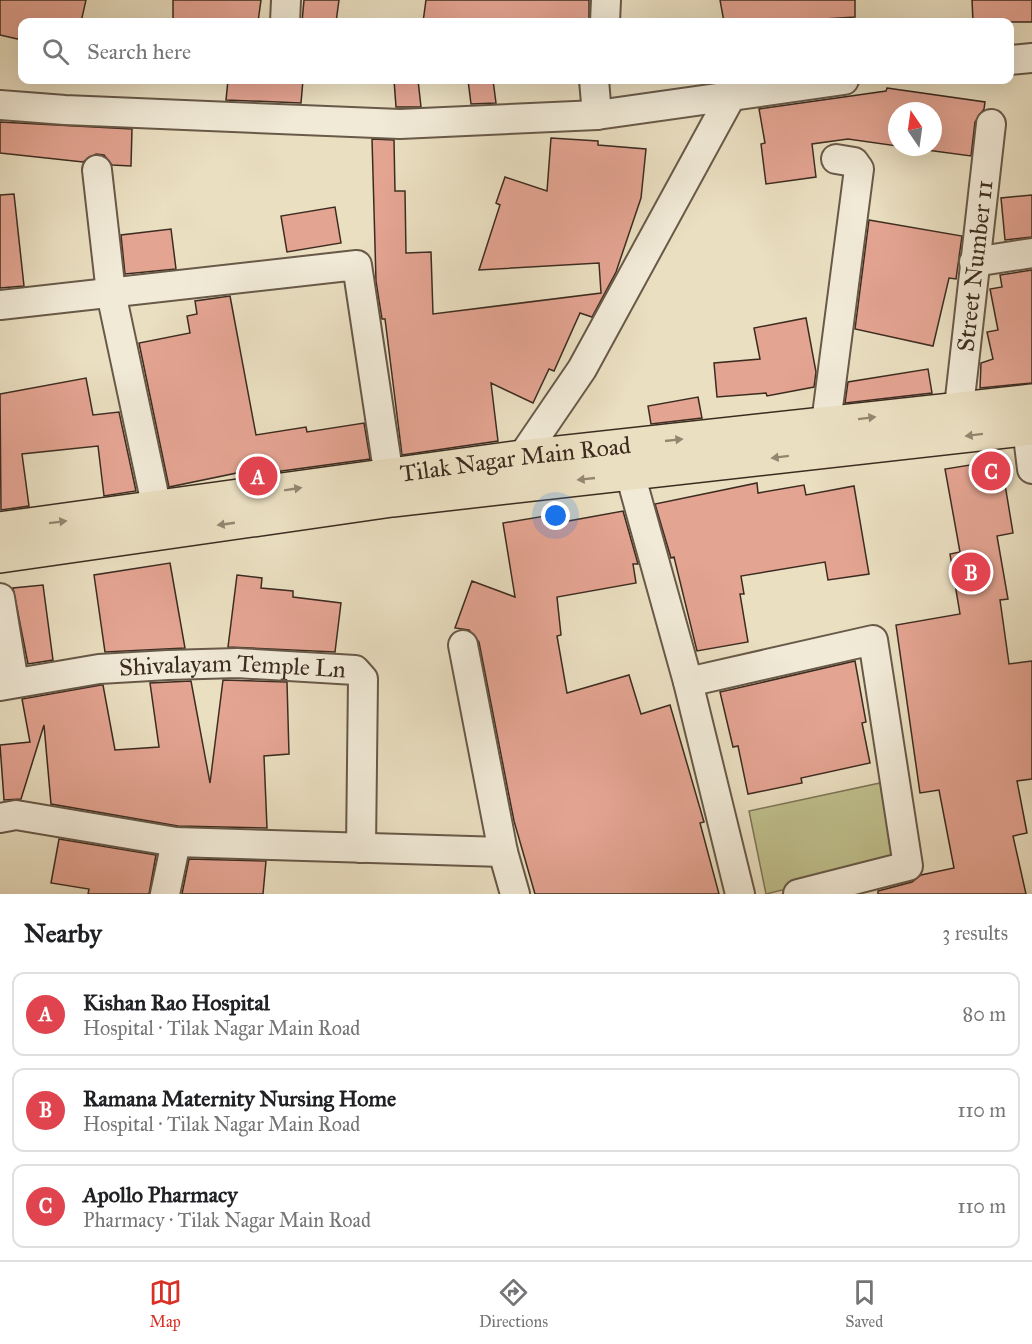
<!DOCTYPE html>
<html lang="en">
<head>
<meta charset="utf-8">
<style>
	body { margin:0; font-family:"IM FELL Great Primer",serif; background:#f2f2f2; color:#202124 }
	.compass { position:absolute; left:888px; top:102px; width:54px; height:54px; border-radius:50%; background:#fff; box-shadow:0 6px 24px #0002; rotate:347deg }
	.you { position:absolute; left:556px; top:516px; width:21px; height:21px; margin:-15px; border:4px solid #fff; border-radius:50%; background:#1a73e8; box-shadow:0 0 0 9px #1a73e833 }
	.badge { display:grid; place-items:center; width:39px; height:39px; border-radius:50%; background:#d93025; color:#fff; font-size:20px; font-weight:700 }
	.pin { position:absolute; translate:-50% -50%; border:3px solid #fff; box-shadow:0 2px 6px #0006 }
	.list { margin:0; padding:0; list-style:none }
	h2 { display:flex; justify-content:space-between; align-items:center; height:78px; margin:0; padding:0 24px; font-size:26px }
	h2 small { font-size:20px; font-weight:400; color:#757577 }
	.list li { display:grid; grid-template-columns:39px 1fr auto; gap:18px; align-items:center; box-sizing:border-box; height:84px; margin:0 12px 12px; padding:0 12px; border:2px solid #e0e0e0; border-radius:12px }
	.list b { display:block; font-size:22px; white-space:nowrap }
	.list p { margin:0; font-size:20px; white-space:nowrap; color:#757577 }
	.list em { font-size:20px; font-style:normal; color:#757577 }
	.icon { flex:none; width:33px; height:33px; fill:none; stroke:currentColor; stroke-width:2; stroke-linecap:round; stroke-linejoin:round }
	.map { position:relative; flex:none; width:1032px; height:894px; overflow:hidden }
	.search { position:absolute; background:#fff; box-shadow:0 6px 24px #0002; left:18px; right:18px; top:18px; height:66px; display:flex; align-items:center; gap:15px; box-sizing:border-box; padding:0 21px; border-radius:12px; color:#757577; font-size:22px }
	.sheet { height:366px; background:#fff }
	nav { display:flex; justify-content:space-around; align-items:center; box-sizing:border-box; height:84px; border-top:2px solid #e0e0e0; background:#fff; font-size:16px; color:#757577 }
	nav a { display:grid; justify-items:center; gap:3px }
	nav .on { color:#d93025 }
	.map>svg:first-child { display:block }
	.green { fill:#bfc08d; stroke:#7e7656; stroke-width:1.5 }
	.building { fill:#e4a492; stroke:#3c2c20; stroke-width:1.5 }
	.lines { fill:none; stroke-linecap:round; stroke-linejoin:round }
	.minor-casing { stroke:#685948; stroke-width:32 }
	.primary-casing { stroke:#3c2c20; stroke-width:36 }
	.minor { stroke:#f1ead7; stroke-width:28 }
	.primary { stroke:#eadfc1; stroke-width:33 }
	.oneway { fill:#938670 }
	.labels { text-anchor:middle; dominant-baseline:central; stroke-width:4.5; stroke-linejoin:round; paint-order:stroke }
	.street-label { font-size:24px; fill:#3c2c20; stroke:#f1ead7 }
</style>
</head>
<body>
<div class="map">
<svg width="1032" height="894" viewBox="0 0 1032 894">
	<rect width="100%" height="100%" fill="#eadfc1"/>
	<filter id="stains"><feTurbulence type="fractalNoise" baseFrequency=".00333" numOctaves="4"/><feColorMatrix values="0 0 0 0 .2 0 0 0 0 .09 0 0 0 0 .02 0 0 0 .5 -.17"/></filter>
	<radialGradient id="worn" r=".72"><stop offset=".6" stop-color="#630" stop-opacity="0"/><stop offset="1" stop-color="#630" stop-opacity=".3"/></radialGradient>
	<path class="green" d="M880,783l17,79 -131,32 -17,-83z"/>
	<path class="building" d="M0,0h86l-5,22h-59v18l-22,-5z
		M173,0h88l-3,22h-85z
		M304,0h35l-3,22h-34z
		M426,0h163v22h-166z
		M720,0h135v17l-46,3v2h-85z
		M972,0h60v22h-59z
		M228,80h75l-2,23 -75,-3z
		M394,80h24l3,27h-25z
		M468,80h25l3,23 -25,1z
		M887,88l98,14 -1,7 -9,13 -4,34 -67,-9h29v-36h-36v35l-49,-7 -36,5 4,33 -50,7 -5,-40 4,-1 -6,-34 127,-18z
		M0,122l132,7 -1,37 -19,-1 -8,-10 -8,-1 -13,8 -83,-9z
		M551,138l47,3v4l48,4 -5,49 -25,74 -24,45 -12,-4 -26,58 -5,-2 -16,34 -42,-20 7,58 -96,14 -17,-136h-3l-6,-38 -4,-142 22,1 1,51h10l1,62 25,-1 2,62 168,-21 -2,-30 -120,7 21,-65 -4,-2 9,-26 42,14z
		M14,194l10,92 -24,2v-93z
		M1032,195v42l-27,3 -4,-42z
		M335,207l6,36 -54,9 -6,-36z
		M869,220l93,16 -6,43 -7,-1 -16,68 -78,-17z
		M171,229l5,40 -51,5 -4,-39z
		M1032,270v113l-52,5 1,-25 12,-4 -6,-27 11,-2 -8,-41 12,-2 -2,-12z
		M230,296l26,139 50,-8 1,5 57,-9 6,36 -132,18 -1,-4 -68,14 -30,-144 51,-10 -3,-17 10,-2 -2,-13z
		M806,318l10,54 -2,15 -47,9 -1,-3 -49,4 -3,-34 46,-4 -6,-31z
		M928,369l4,24 -87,10 3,-21z
		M86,378l7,37 26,-3 17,79 -32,5 -6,-50 -76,8 7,52 -28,4 -1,-116z
		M698,397l4,21 -51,6 -3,-18z
		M1001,460l12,73 -16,3 11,63 -8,1 9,64 23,-3v118l-15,2 10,52 -14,3 13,58h-148v-3l34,-9 9,-7 33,-7 -15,-78 -19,3 -24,-168 64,-11 -10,-60 10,-2 -15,-83z
		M757,483l1,10 46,-8 2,10 48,-9 15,88 -41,6 -3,-18 -84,14 3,18h-4l8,48 -51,9 -23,-94 -3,1 -16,-54z
		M623,511l15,53h-5l3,19 -79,14 4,38 -4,1 10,57 62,-18 12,39 29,-9 34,117 -4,1 19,71h-184l-21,-73 -35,-179 -10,-12 -14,-2 17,-47 43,16 -12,-74 42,-7 1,9z
		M170,563l15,85 -80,4 -11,-77z
		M237,575l25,3 -1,10 32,3v6l48,6 -6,49 -107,-5z
		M43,585l10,75 -25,4 -15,-76z
		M855,661l11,61 -4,1 8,40 -69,15 1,5 -54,11 -10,-48 -5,1 -13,-55z
		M223,680l64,2 2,72 -25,2 3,72 -89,-2 -127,-22 -7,-79 -23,74 -17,1 -4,-55 30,-3 -8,-43 79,-14h2l12,65 44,-3 -9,-64 41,-2 19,102z
		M59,839l97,16 -7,39h-61l1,-5 -38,-6z
		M189,859l77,2 -3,33h-81z"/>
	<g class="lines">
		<defs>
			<g id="minor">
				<path d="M285,22l1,-22"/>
				<path d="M605,22l1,-22"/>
				<path d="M1010,60l22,-2"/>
				<path d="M594,80l3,35"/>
				<path d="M0,105l65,5 335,14 197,-9 247,-35"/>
				<path d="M97,170l14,123 46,216"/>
				<path d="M974,262l58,-9"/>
				<path d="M0,305l357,-40 35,232"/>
				<path id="s1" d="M959,407l32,-283"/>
				<path d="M826,423l33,-254 -5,-7 -18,-3"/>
				<path d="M1027,428l5,41"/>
				<path d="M624,452l64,230 52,212"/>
				<path d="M522,457l60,-88 148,-271"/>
				<path d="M0,598l14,85"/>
				<path d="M463,645l40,207 12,42"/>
				<path d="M688,682l185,-42 35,226 -110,28"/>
				<path id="s2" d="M0,686l99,-17 69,-4 69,-2 118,7 8,9 -2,169"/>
				<path d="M0,818l16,-3 160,27 327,10"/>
				<path d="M165,894l11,-52"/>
			</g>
			<g id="primary">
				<path id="s3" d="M0,529l522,-72 510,-56"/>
				<path d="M0,556l392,-56 640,-72"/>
			</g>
		</defs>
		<use href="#minor" class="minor-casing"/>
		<use href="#primary" class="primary-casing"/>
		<use href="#minor" class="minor"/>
		<use href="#primary" class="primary"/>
	</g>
	<defs><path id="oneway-solid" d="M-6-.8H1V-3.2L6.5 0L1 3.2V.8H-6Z" transform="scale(1.5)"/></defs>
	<g class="oneway">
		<use href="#oneway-solid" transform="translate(867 418) rotate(-7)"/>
		<use href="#oneway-solid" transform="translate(974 435) rotate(173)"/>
		<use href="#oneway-solid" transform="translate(674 440) rotate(-6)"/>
		<use href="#oneway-solid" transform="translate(780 457) rotate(173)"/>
		<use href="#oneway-solid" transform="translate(586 479) rotate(174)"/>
		<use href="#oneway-solid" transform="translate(293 489) rotate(-9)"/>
		<use href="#oneway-solid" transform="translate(58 522) rotate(-7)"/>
		<use href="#oneway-solid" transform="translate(226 524) rotate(172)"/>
	</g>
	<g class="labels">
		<g class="street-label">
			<text stroke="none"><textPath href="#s1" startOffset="142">Street Number 11</textPath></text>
			<text stroke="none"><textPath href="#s3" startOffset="520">Tilak Nagar Main Road</textPath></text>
			<text stroke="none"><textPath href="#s2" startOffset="234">Shivalayam Temple Ln</textPath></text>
		</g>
	</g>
	<rect width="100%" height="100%" filter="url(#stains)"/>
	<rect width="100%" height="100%" fill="url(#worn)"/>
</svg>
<svg class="compass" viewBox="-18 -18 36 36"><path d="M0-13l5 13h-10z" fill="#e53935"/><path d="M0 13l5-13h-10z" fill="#757577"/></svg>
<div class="you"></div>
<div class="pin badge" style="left:258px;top:476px;background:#e0444e">A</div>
<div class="pin badge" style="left:971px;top:572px;background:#e0444e">B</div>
<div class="pin badge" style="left:991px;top:471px;background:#e0444e">C</div>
<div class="search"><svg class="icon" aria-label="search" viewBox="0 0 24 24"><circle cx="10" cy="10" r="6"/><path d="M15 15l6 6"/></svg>Search here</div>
</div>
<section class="sheet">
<h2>Nearby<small>3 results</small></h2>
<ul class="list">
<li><span class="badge" style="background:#e0444e">A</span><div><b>Kishan Rao Hospital</b><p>Hospital · Tilak Nagar Main Road</p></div><em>80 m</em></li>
<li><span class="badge" style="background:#e0444e">B</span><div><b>Ramana Maternity Nursing Home</b><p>Hospital · Tilak Nagar Main Road</p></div><em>110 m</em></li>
<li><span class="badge" style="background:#e0444e">C</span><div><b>Apollo Pharmacy</b><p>Pharmacy · Tilak Nagar Main Road</p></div><em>110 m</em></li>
</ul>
</section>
<nav>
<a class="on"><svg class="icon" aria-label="map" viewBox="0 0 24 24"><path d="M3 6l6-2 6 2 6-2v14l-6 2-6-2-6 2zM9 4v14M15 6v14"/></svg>Map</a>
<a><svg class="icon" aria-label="directions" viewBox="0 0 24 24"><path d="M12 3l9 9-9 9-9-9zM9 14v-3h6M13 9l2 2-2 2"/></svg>Directions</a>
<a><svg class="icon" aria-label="saved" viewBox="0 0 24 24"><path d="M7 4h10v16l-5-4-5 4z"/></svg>Saved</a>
</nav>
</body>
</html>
